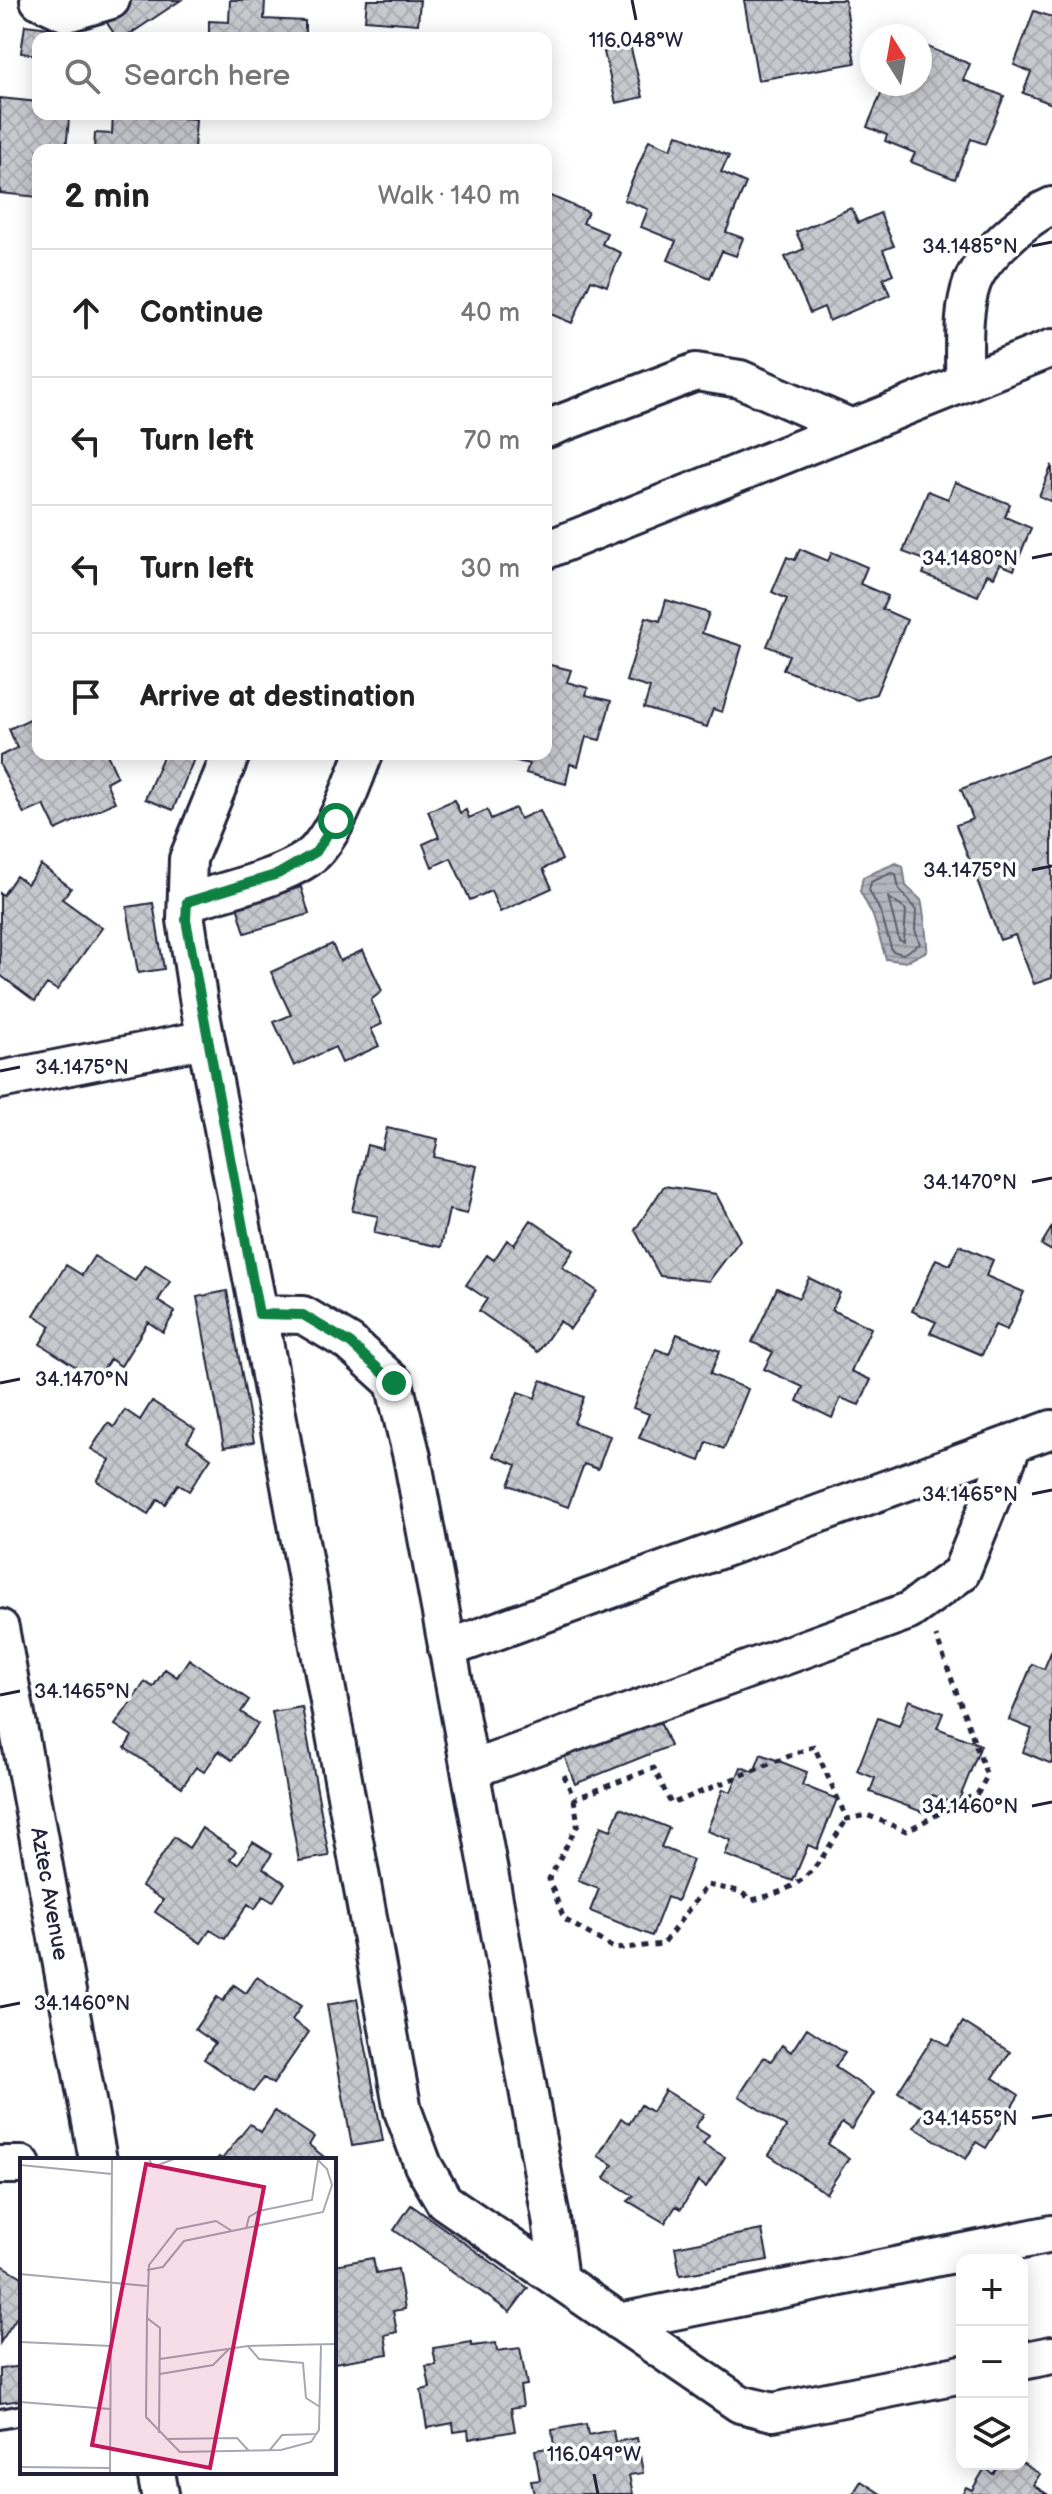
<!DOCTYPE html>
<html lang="en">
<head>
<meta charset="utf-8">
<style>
	body { margin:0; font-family:"Balsamiq Sans",sans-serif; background:#f2f2f2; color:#222 }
	.controls { position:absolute; right:24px; bottom:24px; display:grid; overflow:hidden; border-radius:16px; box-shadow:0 4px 20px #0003 }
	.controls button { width:72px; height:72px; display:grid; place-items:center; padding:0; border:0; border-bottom:2px solid #e0e0e0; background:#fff; color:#222; font:40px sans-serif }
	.compass { position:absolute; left:860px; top:24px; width:72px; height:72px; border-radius:50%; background:#fff; box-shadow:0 4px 20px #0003; rotate:349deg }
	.stop { position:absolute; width:24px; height:24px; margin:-18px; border:6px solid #0b8043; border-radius:50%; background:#fff }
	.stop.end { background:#0b8043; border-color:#fff; box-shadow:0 2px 8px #0008 }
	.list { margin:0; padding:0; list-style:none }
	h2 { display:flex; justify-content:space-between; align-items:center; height:104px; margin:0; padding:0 32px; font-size:34px }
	h2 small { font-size:26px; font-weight:400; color:#767676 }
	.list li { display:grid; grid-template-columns:52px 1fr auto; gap:24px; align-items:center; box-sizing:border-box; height:128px; padding:0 32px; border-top:2px solid #e0e0e0 }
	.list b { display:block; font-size:30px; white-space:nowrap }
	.list em { font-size:26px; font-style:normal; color:#767676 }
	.icon { flex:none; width:44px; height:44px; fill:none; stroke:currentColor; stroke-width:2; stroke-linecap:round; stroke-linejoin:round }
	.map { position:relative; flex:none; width:1052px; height:2494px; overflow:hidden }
	.search { position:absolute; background:#fff; box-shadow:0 4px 20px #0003; left:32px; top:32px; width:520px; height:88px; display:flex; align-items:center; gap:20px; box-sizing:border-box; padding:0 28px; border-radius:16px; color:#767676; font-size:30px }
	.panel { position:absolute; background:#fff; box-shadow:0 4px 20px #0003; left:32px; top:144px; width:520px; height:616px; border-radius:16px }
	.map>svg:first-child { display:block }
	.water { fill:url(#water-rules); stroke:#7a7a88; stroke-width:2 }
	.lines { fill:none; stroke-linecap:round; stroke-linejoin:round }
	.shore { stroke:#5c5c6f; stroke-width:2 }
	.building { fill:url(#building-cross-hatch); stroke:#22223b; stroke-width:2 }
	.lane-casing { stroke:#22223b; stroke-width:24 }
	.street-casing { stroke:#22223b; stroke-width:42 }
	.path { stroke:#22223b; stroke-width:5; stroke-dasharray:6 6; stroke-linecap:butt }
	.lane { stroke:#fff; stroke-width:18 }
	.street { stroke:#fff; stroke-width:36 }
	.route { stroke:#0b8043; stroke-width:10 }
	.ticks { fill:none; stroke:#22223b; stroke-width:3 }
	.labels { text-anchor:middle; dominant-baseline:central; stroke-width:7; stroke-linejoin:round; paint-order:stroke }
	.street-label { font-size:22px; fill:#22223b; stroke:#fff }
	.inset-road { fill:none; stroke:#a7a7b1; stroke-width:2 }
	.view { fill:#c2185b; fill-opacity:0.15; stroke:#c2185b; stroke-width:4 }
	.inset-edge { fill:none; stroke:#22223b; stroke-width:4 }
	.ticks-label { font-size:20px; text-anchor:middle; fill:#22223b; stroke:#fff; stroke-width:7; stroke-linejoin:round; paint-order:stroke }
</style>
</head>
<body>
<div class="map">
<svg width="1052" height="2494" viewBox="0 0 1052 2494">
	<defs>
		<pattern id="water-rules" width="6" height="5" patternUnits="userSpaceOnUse" patternTransform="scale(2)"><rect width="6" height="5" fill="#b4b4bc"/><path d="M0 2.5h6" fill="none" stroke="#9a9aa2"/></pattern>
		<pattern id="building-cross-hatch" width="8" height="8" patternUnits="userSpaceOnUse" patternTransform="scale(2)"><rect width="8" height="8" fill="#c8c8cf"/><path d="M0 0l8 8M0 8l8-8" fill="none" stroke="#acacb3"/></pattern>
	</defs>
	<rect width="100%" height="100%" fill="#fff"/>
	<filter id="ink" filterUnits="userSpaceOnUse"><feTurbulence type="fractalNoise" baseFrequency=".0125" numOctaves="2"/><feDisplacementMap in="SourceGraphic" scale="16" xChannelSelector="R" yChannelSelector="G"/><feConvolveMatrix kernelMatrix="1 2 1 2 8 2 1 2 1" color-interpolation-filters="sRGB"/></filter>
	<g filter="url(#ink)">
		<path class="water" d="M896,863l7,3 3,20 15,14c2,6 7,47 6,51l-21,11 -20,-3 -13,-43 -13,-25 3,-14z"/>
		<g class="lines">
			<path class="shore" d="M891,873l5,1 3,15 17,21 -1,20 5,14 -17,10 -11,-3 -11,-38 -12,-23 2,-8z
				M888,897l18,13 -2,32 -5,-2z"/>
		</g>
		<path class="building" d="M129,0h52l-57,38h-7l-14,-21z
			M230,0h35l-1,19 41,2v17h-96v-17l20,1z
			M367,0h53l-2,24 -53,-4z
			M744,0h101l10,63 -97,17z
			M1034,11l18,6v87l-29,-11 8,-21 -17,-7z
			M25,25l66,8 -1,5h-52v17l-17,-2z
			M920,44l50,20 -7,16 41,16 -19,48 -14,-5 -16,40 -44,-17 4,-9 -30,-12 2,-6 -20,-8 18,-43h35z
			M630,45l13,52 -27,6 -12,-51z
			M0,98l38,4v12l31,4 -3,32h-28v47l-38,-4z
			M113,114l83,5 -2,31h-100l1,-17 17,1z
			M677,134l52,22 -8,16 25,11 -20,49 17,6 -7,18 -14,-5 -12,27 -42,-18 8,-19 -35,-14 7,-18 -24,-9 25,-60 22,9z
			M546,194l42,18 -5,11 24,10 -5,11 19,9 -14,33 -16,-6 -19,43 -26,-11z
			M851,208l7,15 22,-10 14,33 -11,4 10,24 -10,4 7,17 -61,26 -5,-14 -14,6 -25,-56 19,-8 -8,-17z
			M1052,465v37l-13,-6z
			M955,482l55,22 -5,13 26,11 -17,42 -14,-6 -6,13 -7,-3 -9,22 -55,-22 5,-13 -25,-9 25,-61 20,8z
			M800,549l28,12 4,-9 35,15 -7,17 28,12 -6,13 25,11 -31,74 -19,6 -74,-31 6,-14 -22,-9 20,-47 -15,-7 15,-35 8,3z
			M666,600l43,13 -7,20 40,13 -20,66 -9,-3 -6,18 -63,-19 6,-20 -24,-7 20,-64 14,4z
			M546,664l25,6 -4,12 21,6 -2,7 25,6 -11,39 -14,-3 -8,29 -8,-2 -4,20 -40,-11 3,-9 -28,-7 1,-3h44z
			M38,715v39h69l10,22 -11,6 9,20 -59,28 -12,-25 -20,9 -24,-49v-9l17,-8 -8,-19z
			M164,754h32l-23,56 -28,-11z
			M1052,754v224l-18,6 -19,-49 -15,5 -44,-115 17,-6 -12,-30z
			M454,800l6,13 6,-3 3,8 18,-8 4,9 24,-11 5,11 20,-9 22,50 -19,9 9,19 -52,24 -9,-21 -21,9 -19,-42 -19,9 -9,-23 16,-7 -11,-26z
			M41,865l30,23 -9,11 40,29 -45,62 -10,-6 -12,17 -35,-26v-82l3,2 13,-19 11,8z
			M301,887l8,27 -64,19 -8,-27z
			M153,903l11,66 -26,4 -11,-66z
			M332,944l8,17 23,-11 19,41 -11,9 11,24 -11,5 8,17 -37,17 -7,-16 -41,19 -20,-44 17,-7 -20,-43z
			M387,1128l51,11 -4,18 43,9 -10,48 -18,-4 -8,37 -67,-14 4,-17 -26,-5 15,-66 15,4z
			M664,1186l52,8 24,46 -31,41 -49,-5 -25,-46z
			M531,1220l43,30 -12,17 35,24 -27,38 -10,-8 -22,31 -59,-41 8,-12 -21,-14 21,-30 7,5 13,-20 7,5z
			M1052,1227v24l-11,-6z
			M959,1245l34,15 -7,16 38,16 -17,38 -12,-5 -13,30 -52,-22 6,-11 -24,-11 24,-52 14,6z
			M94,1256l41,25 10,-16 25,16 -12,20 17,11 -12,20 -15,-10 -27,44 -11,-7 -13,21 -57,-36 11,-18 -17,-11 32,-50 16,10z
			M809,1278l31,15 -8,17 39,18 -20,43 20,9 -12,25 -18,-7 -9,20 -35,-17 6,-14 -39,-18 9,-17 -21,-10 25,-54 22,10z
			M227,1291l27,151 -30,5 -27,-150z
			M677,1334l43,17 -10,23 38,15 -24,60 -17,-7 -7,19 -61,-23 10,-24 -16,-6 23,-59 13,5z
			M541,1380l43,17 -10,26 36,13 -12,33 -14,-5 -16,43 -59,-22 8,-20 -24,-9 25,-64 17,6z
			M152,1401l43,28 -8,12 24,17 -22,33 -11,-7 -13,20 -7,-5 -10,15 -51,-33 13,-21 -19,-11 17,-26 6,4 11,-17 15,10z
			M1052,1650v114l-29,-12 9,-23 -23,-9 23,-56 12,5z
			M189,1659l60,41 -8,12 17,12 -26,36 -13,-9 -15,21 -8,-5 -14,20 -57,-39 7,-12 -17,-11 30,-43 8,5 12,-18 12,8z
			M909,1700l34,13 -6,15 44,17 -24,60 -24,-10 -8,18 -55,-21 5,-14 -18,-7 21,-53 21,8z
			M302,1707l27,149 -30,5 -27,-149z
			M658,1717l12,29 -95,38 -11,-29z
			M761,1754l46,18 -5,13 35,14 -20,50 -9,-4 -15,36 -68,-26 6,-15 -24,-9 16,-42 8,3 10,-25 13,5z
			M620,1808l49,20 -8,19 32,13 -16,41 -10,-4 -15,39 -62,-25 9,-22 -21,-8 23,-55 10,4z
			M202,1828l34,23 -6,8 8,5 15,-22 19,12 -9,14 22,15 -12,19 -10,-6 -8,13 -7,-5 -23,35 -15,-9 -9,13 -46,-31 8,-12 -21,-14 32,-49 15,11z
			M257,1977l44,29 -9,14 17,12 -36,52 -9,-6 -11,14 -49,-33 11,-16 -20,-14 22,-32 6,4 11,-16 12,8z
			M357,1999l26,142 -31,5 -25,-141z
			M963,2022l47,30 -17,26 26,17 -33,53 -10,-6 -10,17 -52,-32 12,-18 -28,-17 35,-55 15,9z
			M807,2028l38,25 -10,14 39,26 -23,36 -9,-6 -14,21 21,14 -23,35 -57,-38 17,-28 -47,-31 25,-39 7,4 11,-16 9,7z
			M665,2090l39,24 -9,13 14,9 -6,8 22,13 -19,30 -8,-6 -17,28 -5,-3 -11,17 -37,-22 6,-5 -29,-18 8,-13 -15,-9 23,-38 8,6 12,-19 11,7z
			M275,2111l39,26 -5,8 19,15h-112l3,-3 3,2 28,-35 11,8z
			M411,2205l117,83 -18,24 -116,-82z
			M762,2230l6,30 -88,15 -5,-28z
			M373,2258l3,15 22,-4 7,40 -12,2 4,21 -12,3 3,19 -54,9v-98z
			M2,2265l20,12v32l-22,34z
			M472,2342v4l24,-3 1,8 23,-3 7,37 -7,1 3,20 -12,2 4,23 -46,8 -1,-9 -14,2 -1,-9 -26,5 -6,-38 9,-2 -4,-22 10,-1 -3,-17z
			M22,2366v34l-22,3v-34z
			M586,2424l2,11 25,-5 2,12 22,-4 6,35 -14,2 4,19h-99l-3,-13 9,-1 -5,-30 19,-3 -2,-17z
			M1022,2463l18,11 -7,11 14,9h-85l4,-7 6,3 13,-22 8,6 7,-10z
			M861,2481l20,13h-28z"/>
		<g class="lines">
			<defs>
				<path id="lane" d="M0,2419l22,-4"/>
				<path id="street" d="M39,0l28,13 44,-13
					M964,383c1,-32 -3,-69 8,-100 10,-27 54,-66 80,-77
					M546,429l150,-57 44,7 112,49
					M546,550l506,-202
					M231,754l-43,105 -2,61 13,84 60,310 44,1 47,28 44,40 18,74 76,409 63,352 8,62
					M187,902c32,-10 110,-27 131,-53 22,-27 33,-63 46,-95
					M0,1080l206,-41
					M259,1314l144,797 20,54 21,36 296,203 33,8 189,-38
					M0,1628l98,532
					M447,1649l605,-220
					M470,1770l439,-159 52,-38 53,-131
					M0,2165h22
					M620,2322l432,-88
					M1022,2361l30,-6
					M156,2472l4,22"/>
			</defs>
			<use href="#lane" class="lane-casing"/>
			<use href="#street" class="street-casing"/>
			<path class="path" d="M564,1775l10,24 80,-31 17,36 143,-58 33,73 20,-4 39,16 72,-38 9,-17 -51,-140
				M574,1799l4,25 -29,55 15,40 51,30 48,-5 44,-59 32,6 13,9c59,-13 64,-34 95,-81"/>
			<use href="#lane" class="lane"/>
			<use href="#street" class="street"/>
		</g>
	</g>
	<g class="lines" filter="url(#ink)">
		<path class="route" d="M336,821l-20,31 -38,22 -91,28 -1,18 73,394 44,1 47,28 44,40"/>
	</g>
	<path class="ticks" d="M632,0l4,20M1032,246l20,-4M1032,558l20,-4M1032,870l20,-4M0,1071l20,-4M1032,1182l20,-4M0,1383l20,-4M1032,1494l20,-4M0,1695l20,-4M1032,1806l20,-4M0,2007l20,-4M1032,2118l20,-3M594,2474l4,20"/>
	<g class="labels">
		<g class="street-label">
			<text transform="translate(49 1894) rotate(80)">Aztec Avenue</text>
		</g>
	</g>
	<g transform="translate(20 2158)">
		<rect width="316" height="316" fill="#fff"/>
		<path class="inset-road" d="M129,1l4,8 21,-8M0,7l92,9M226,71l3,-12 10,-6 53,-11 6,-40M127,112l16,-3 21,-26 139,-29 9,-27 -5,-16 -10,-10M0,116l127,12M127,160l-1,99 34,35 101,-2 30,-8 8,-12 2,-85M0,184l91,4M228,188l11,13 44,4 3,35 14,9M140,201l88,-13 88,-2M140,216l53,-9 16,-16M0,244l90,7M139,275l1,-105 -13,-10 2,-53 28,-36 39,-8 16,10M146,281l71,-1 12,13M249,293l13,-16 35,-1M0,309l90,1M90,315l2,-314"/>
		<path class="view" d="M126,6l118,23 -54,281 -118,-23z"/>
		<rect width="316" height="316" class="inset-edge"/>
	</g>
	<g class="ticks-label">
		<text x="636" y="47">116.048°W</text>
		<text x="970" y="253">34.1485°N</text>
		<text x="970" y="565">34.1480°N</text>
		<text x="970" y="877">34.1475°N</text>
		<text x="82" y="1074">34.1475°N</text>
		<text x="970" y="1189">34.1470°N</text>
		<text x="82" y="1386">34.1470°N</text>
		<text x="970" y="1501">34.1465°N</text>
		<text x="82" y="1698">34.1465°N</text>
		<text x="970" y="1813">34.1460°N</text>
		<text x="82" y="2010">34.1460°N</text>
		<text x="970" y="2125">34.1455°N</text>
		<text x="594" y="2461">116.049°W</text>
	</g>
</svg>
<div class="controls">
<button>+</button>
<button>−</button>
<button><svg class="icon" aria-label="layers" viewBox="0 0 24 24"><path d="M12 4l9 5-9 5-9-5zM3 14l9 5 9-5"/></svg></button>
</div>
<svg class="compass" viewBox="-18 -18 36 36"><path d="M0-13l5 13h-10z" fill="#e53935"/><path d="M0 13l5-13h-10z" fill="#767676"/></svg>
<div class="stop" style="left:336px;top:821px"></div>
<div class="stop end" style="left:394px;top:1383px"></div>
<div class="search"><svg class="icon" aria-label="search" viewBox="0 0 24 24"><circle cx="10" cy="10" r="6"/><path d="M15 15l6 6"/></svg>Search here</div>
<section class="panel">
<h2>2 min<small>Walk · 140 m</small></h2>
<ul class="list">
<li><svg class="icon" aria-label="ahead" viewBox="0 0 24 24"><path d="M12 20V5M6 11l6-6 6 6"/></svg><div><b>Continue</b></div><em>40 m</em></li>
<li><svg class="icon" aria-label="left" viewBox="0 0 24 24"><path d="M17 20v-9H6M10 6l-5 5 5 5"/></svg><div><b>Turn left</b></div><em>70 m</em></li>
<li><svg class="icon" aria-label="left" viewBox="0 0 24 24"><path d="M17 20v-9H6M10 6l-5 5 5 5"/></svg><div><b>Turn left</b></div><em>30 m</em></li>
<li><svg class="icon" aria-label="arrive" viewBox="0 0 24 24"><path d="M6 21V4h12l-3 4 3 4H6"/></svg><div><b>Arrive at destination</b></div></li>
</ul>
</section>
</div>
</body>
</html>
